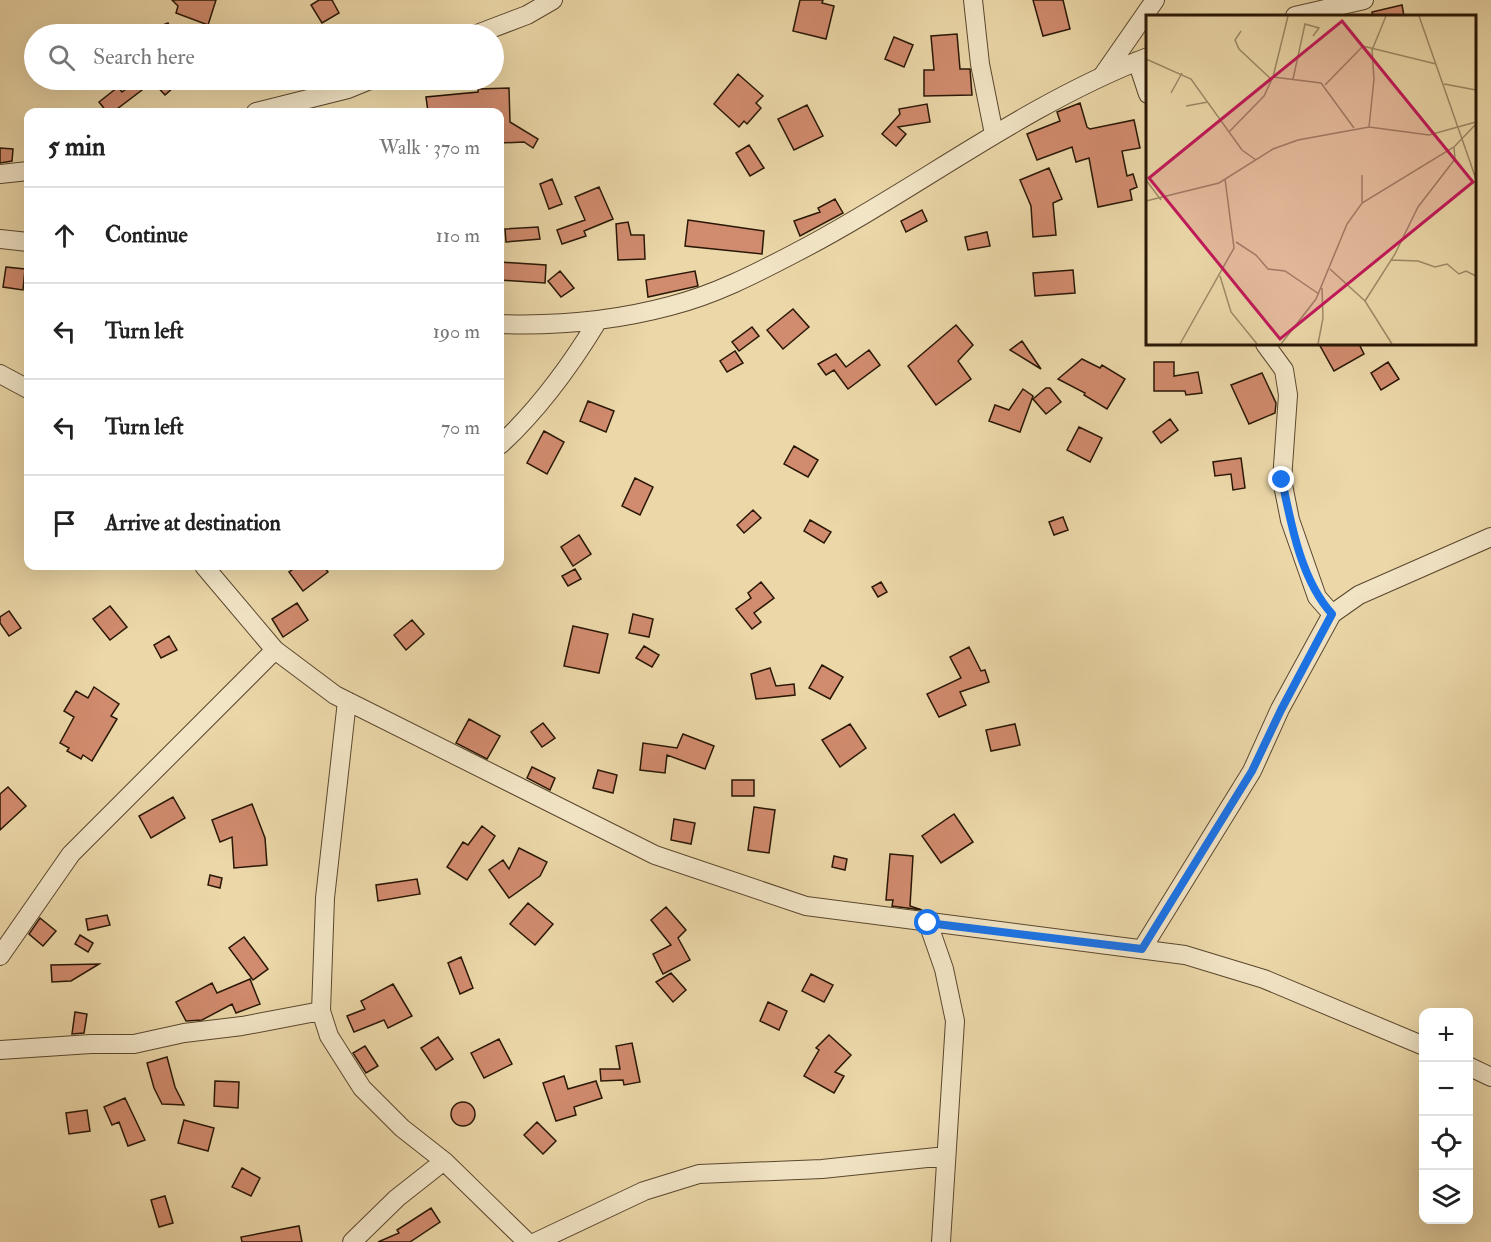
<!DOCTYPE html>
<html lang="en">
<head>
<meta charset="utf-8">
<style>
	body { margin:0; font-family:"IM FELL Double Pica",serif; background:#f2f2f2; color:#222 }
	.controls { position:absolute; right:18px; bottom:18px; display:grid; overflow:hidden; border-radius:12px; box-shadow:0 6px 24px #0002 }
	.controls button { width:54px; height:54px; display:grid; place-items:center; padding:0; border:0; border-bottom:2px solid #e0e0e0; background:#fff; color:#222; font:30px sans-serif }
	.stop { position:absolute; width:18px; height:18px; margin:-14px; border:4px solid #1a73e8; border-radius:50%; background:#fff }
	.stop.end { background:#1a73e8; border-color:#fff; box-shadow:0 2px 6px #0008 }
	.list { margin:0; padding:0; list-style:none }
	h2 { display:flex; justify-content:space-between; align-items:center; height:78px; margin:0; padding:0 24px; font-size:26px }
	h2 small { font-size:20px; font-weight:400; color:#767676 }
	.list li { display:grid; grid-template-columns:39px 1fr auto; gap:18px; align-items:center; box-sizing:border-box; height:96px; padding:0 24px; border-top:2px solid #e0e0e0 }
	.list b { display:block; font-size:22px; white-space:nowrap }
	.list em { font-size:20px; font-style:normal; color:#767676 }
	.icon { flex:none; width:33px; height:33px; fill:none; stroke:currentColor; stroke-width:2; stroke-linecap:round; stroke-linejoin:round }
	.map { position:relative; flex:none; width:1491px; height:1242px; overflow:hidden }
	.search { position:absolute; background:#fff; box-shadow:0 6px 24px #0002; left:24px; top:24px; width:480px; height:66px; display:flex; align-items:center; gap:15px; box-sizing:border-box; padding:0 21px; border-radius:33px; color:#767676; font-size:22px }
	.panel { position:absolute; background:#fff; box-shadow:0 6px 24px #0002; left:24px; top:108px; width:480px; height:462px; border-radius:12px }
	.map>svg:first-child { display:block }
	.building { fill:#d18b6e; stroke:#291705; stroke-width:1.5 }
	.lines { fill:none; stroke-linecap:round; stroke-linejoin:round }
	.minor-casing { stroke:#5a472e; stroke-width:20 }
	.minor { stroke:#f2e5c6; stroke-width:18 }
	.route { stroke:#1a73e8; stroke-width:8 }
	.inset-road { fill:none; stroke:#9d8a67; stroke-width:1.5 }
	.view { fill:#c2185b; fill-opacity:0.15; stroke:#c2185b; stroke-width:3 }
	.inset-edge { fill:none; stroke:#291705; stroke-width:3 }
</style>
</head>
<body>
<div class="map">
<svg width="1491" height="1242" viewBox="0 0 1491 1242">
	<rect width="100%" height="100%" fill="#ebd7a8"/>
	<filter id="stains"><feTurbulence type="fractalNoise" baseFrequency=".00333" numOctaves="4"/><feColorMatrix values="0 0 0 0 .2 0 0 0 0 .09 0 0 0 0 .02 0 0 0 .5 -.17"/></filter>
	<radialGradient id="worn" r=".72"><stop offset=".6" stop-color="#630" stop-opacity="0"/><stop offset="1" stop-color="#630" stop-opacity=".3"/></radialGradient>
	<path class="building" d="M172,0h44l-8,25 -32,-12 2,-7z
		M319,0h13l7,13 -17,10 -11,-18z
		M800,0h23l-1,3 12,3 -8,33 -33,-8z
		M1033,0h30l7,29 -27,7z
		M1402,5l2,11h-31l-1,-4z
		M168,23l5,11h-11l-4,-7z
		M957,34l3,35h10l2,26 -48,1v-26h10l-3,-34z
		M894,37l19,8 -9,22 -19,-8z
		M738,74l25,22 -7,7 5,5 -14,16 -3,-3 -5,6 -25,-23z
		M138,80l8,7 -33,25h-6l-8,-10 19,-15 4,5z
		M151,80h31l-17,15z
		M509,88l1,34 28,17 -5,9 -9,-6 -24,1v-31h-72l-2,-15 52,-5v-3z
		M1080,103l7,24 3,2 44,-9 6,28 -18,3 5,25 6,-2 4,13 -7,3 2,10 -34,7 -9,-49 -13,4 -4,-15 -35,13 -10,-26 33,-13 -3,-9z
		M927,104l3,18 -32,5 8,7 -10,12 -14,-12 18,-20 -1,-5z
		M807,105l16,31 -29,14 -16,-31z
		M749,145l15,23 -14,8 -14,-23z
		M0,148l13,1 -1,12 -12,2z
		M1049,168l13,31 -9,4 3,32 -23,2 -2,-31 -11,-26z
		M552,179l10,25 -13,5 -9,-25z
		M599,187l14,32 -29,12 2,5 -24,8 -5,-14 28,-10 -10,-23z
		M835,199l8,14 -43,23 -6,-15 26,-9 -2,-4z
		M922,210l5,11 -21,11 -5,-11z
		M688,220l76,11 -2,23 -77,-8z
		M628,222l3,13h13l1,24 -27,1 -2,-36z
		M538,227l2,12 -34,3 -1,-13z
		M987,232l3,14 -22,4 -3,-13z
		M500,262l46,3 -1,18 -45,-3z
		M6,267l19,2 -2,21 -20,-3z
		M1073,270l2,23 -40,3 -2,-23z
		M560,271l14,17 -13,9 -13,-16z
		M695,271l3,15 -50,11 -2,-17z
		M793,309l16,18 -26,22 -16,-19z
		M956,325l17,20 -15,16 13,18 -35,26 -28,-39z
		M752,327l7,9 -20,15 -7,-9z
		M1022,341l19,28 -31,-19z
		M1319,344h40l5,10 -30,17z
		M869,350l11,15 -32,24 -14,-19 -8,5 -8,-11 18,-10 10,13z
		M735,351l8,12 -16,9 -7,-11z
		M1082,359l18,9 2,-3 23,14 -18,30 -23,-14 1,-2 -27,-14z
		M1154,362h20v14l24,-4 4,21 -16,2 -1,-4h-31z
		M1388,362l11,17 -18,11 -10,-17z
		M1262,373l14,30 -1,10 -26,11 -18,-39z
		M1046,388h4l11,14 -15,12 -13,-15z
		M1023,389l10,7 -13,36 -31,-11 6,-16 14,5z
		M588,401l26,10 -8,21 -26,-11z
		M1170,419l8,11 -17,13 -8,-11z
		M1079,427l23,11 -12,24 -23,-12z
		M544,431l20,11 -17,32 -20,-11z
		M794,446l24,14 -10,17 -24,-13z
		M1241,458l4,30 -12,2 -2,-16 -16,2 -2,-14z
		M635,478l18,9 -13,28 -18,-9z
		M753,510l8,8 -17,15 -7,-8z
		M1063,517l5,13 -14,5 -5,-13z
		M810,520l21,12 -7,11 -20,-12z
		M579,535l12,19 -18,12 -12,-19z
		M298,566h25l5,6 -25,19 -14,-19z
		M575,569l6,10 -13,7 -6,-10z
		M761,582l13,16 -20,15 7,9 -9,7 -16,-20 15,-11 -3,-5z
		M881,582l6,10 -9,5 -6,-10z
		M297,603l11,17 -25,17 -11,-18z
		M110,606l17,21 -17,13 -17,-21z
		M9,611l12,17 -12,8 -9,-13v-6z
		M633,614l20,5 -4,18 -20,-4z
		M412,620l12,14 -18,16 -12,-15z
		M573,626l35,8 -9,39 -35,-7z
		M169,636l8,14 -16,8 -7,-13z
		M644,646l15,9 -7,12 -16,-9z
		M969,647l12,24 4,-1 4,12 -29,10 6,13 -27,12 -12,-23 34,-16 -11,-21z
		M822,665l21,12 -13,22 -21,-11z
		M770,668l6,18 18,-2 1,11 -39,4 -5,-25z
		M94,687l25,17 -8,12 6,3 -25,42 -9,-6 -2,4 -14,-8 2,-3 -9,-5 14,-26 -10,-6 12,-20 12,7z
		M469,719l31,17 -13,23 -31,-16z
		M543,723l12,15 -13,9 -11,-15z
		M850,724l16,24 -26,19 -18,-27z
		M1015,724l5,21 -29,6 -5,-21z
		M683,734l31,12 -9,23 -38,-14 -2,18 -25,-3 3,-27 34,5z
		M532,767l23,11 -5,12 -23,-12z
		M598,770l19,5 -4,18 -20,-5z
		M732,780h22v16h-22z
		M8,787l18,19 -26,24v-36z
		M173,797l12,21 -34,20 -12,-22z
		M252,804l13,34 2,27 -33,3 -2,-31 -12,5 -8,-22z
		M754,807l21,3 -6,43 -21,-3z
		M954,814l19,28 -32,21 -19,-27z
		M674,819l21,4 -4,21 -20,-4z
		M482,826l13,10 -28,44 -20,-13 16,-25 5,3z
		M519,848l28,14 -7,14 -31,22 -20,-28 14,-10 6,9z
		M890,854l23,2 -3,50 12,4 -30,-4 1,-6h-7z
		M834,856l13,3 -2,11 -13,-3z
		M210,875l12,3 -2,10 -12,-3z
		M417,879l3,15 -42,7 -2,-16z
		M528,903l25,21 -18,21 -25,-21z
		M666,907l20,23 -8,8 12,22 -27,14 -10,-20 18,-9 -20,-25z
		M107,915l3,10 -22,5 -2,-11z
		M40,918l16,13 -13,15 -14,-12z
		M80,935l13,8 -5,9 -13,-8z
		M244,937l24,32 -15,11 -24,-32z
		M461,957l12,31 -13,6 -12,-31z
		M99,964l-28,17 -19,1 -1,-17z
		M671,973l15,17 -13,12 -17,-20z
		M811,974l22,11 -9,17 -22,-11z
		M250,979l10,25 -24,9 -4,-9 -30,16 -16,1 -10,-19 36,-19 5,10z
		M393,984l19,32 -24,12 -4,-8 -30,12 -7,-16 18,-7 -4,-8z
		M768,1002l19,9 -8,19 -19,-9z
		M75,1012l12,2 -3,19 -12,1z
		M829,1035l22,20 -16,17 9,4 -10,17 -30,-17 15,-26 -3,-2z
		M438,1037l15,22 -17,11 -15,-22z
		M499,1039l13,25 -28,14 -13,-25z
		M632,1043l8,39 -16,3 -1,-5 -22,1 -1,-12h20l-4,-23z
		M365,1046l13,20 -12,7 -13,-20z
		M167,1057l8,30 9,18 -22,-1 -8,-16 -7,-25z
		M564,1076l4,13 28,-8 6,17 -28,9 2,8 -20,6 -13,-38z
		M215,1081l24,1 -1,26 -24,-2z
		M125,1098l20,42 -17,6 -9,-24 -7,3 -8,-18z
		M451 1114a12 12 0 1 1 24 0a12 12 0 1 1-24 0Z
		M87,1110l3,21 -21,3 -3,-21z
		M184,1120l30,8 -6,23 -30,-8z
		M537,1122l19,19 -13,13 -19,-19z
		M242,1168l18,10 -9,18 -19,-9z
		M165,1196l8,27 -14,4 -8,-27z
		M431,1208l9,14 -30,20h-32l21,-9 -2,-3z
		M299,1226l3,16h-60l-1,-5z"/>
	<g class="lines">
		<defs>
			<path id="minor" d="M973,0l7,64 14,70
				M1295,16l69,-16
				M477,34l50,-19 26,-15
				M1137,61l11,33
				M1103,75l52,-75
				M256,112l92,-23 22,-9
				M0,174l28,-3
				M0,239l28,3
				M500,324c57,2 114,-3 170,-18 44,-11 85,-32 125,-53 120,-62 226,-147 353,-196
				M1265,344l19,26 4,25 -6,85 8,40 27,77 15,17
				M0,374l28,15
				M500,445c39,-36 69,-77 97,-123
				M204,566l71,84 60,45 320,160 151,51 379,49 79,24 160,67
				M347,701l-22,197 -4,113 8,25 33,52 40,40 42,33 83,81
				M928,923l16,46 11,52 -14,221
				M1142,949l110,-178 28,-62 52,-95 27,-19 132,-58
				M0,956l71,-102 204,-204
				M0,1050l91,-6h43l50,-11 58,-7 79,-15
				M1468,1066l23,11
				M352,1242l45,-44 47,-37
				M536,1242l108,-51 55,-17 123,-5 124,-13"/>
		</defs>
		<use href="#minor" class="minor-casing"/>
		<use href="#minor" class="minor"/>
	</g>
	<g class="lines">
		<path class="route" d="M928,923l214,26 110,-178 29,-61 51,-96c-31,-34 -41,-90 -50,-134"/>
	</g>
	<g transform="translate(1146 15)">
		<rect width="330" height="330" fill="#ebd7a8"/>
		<path class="inset-road" d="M273,1l57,163M95,16l-6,9 4,9 33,31M0,44l45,20 51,71 14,10M127,62l48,6 33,45M147,64l12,-55 14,4 -6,8M298,69l32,6M179,70l38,-39 73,18M25,78l11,-20M40,91l22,-4M223,112l5,-48 -2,-29 14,-34M83,117l35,-36 9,-19 15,-61M0,165l15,20M0,186l73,-18 54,-34 25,-9 71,-13 60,8 47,-13M216,187v-27M90,227l20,13 12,14 17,2 34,23M245,245l27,1 17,6 12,-3 12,10 7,-3 10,5M184,254l35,32 27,43M74,261l11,36 26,32M219,286l30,-47 23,-47 37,-48 -1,-12M34,329l54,-96 -9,-69M135,329l35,-45 31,-75 15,-21 92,-56 22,-23M172,329l5,-26 -1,-30"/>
		<path class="view" d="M196,6l131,161 -193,157 -131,-161z"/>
		<rect width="330" height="330" class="inset-edge"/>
	</g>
	<rect width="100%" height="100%" filter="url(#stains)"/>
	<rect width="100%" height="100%" fill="url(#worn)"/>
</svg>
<div class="controls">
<button>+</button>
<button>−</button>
<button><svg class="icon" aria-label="locate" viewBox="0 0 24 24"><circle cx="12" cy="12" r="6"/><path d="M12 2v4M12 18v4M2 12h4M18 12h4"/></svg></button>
<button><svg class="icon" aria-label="layers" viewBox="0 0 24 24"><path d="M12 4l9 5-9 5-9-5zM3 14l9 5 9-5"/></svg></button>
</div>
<div class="stop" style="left:928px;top:923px"></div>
<div class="stop end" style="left:1282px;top:480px"></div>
<div class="search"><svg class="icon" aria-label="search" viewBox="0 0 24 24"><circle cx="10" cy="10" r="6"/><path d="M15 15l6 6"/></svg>Search here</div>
<section class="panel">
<h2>5 min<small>Walk · 370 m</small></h2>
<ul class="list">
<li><svg class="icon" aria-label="ahead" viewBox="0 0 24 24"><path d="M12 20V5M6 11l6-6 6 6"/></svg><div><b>Continue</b></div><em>110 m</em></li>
<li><svg class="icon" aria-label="left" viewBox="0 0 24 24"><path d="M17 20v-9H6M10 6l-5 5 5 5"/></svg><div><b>Turn left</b></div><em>190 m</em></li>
<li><svg class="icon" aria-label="left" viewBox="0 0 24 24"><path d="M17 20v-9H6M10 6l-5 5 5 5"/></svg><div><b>Turn left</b></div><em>70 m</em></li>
<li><svg class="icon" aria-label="arrive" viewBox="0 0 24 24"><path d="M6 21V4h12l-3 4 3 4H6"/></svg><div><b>Arrive at destination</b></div></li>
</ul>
</section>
</div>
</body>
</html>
